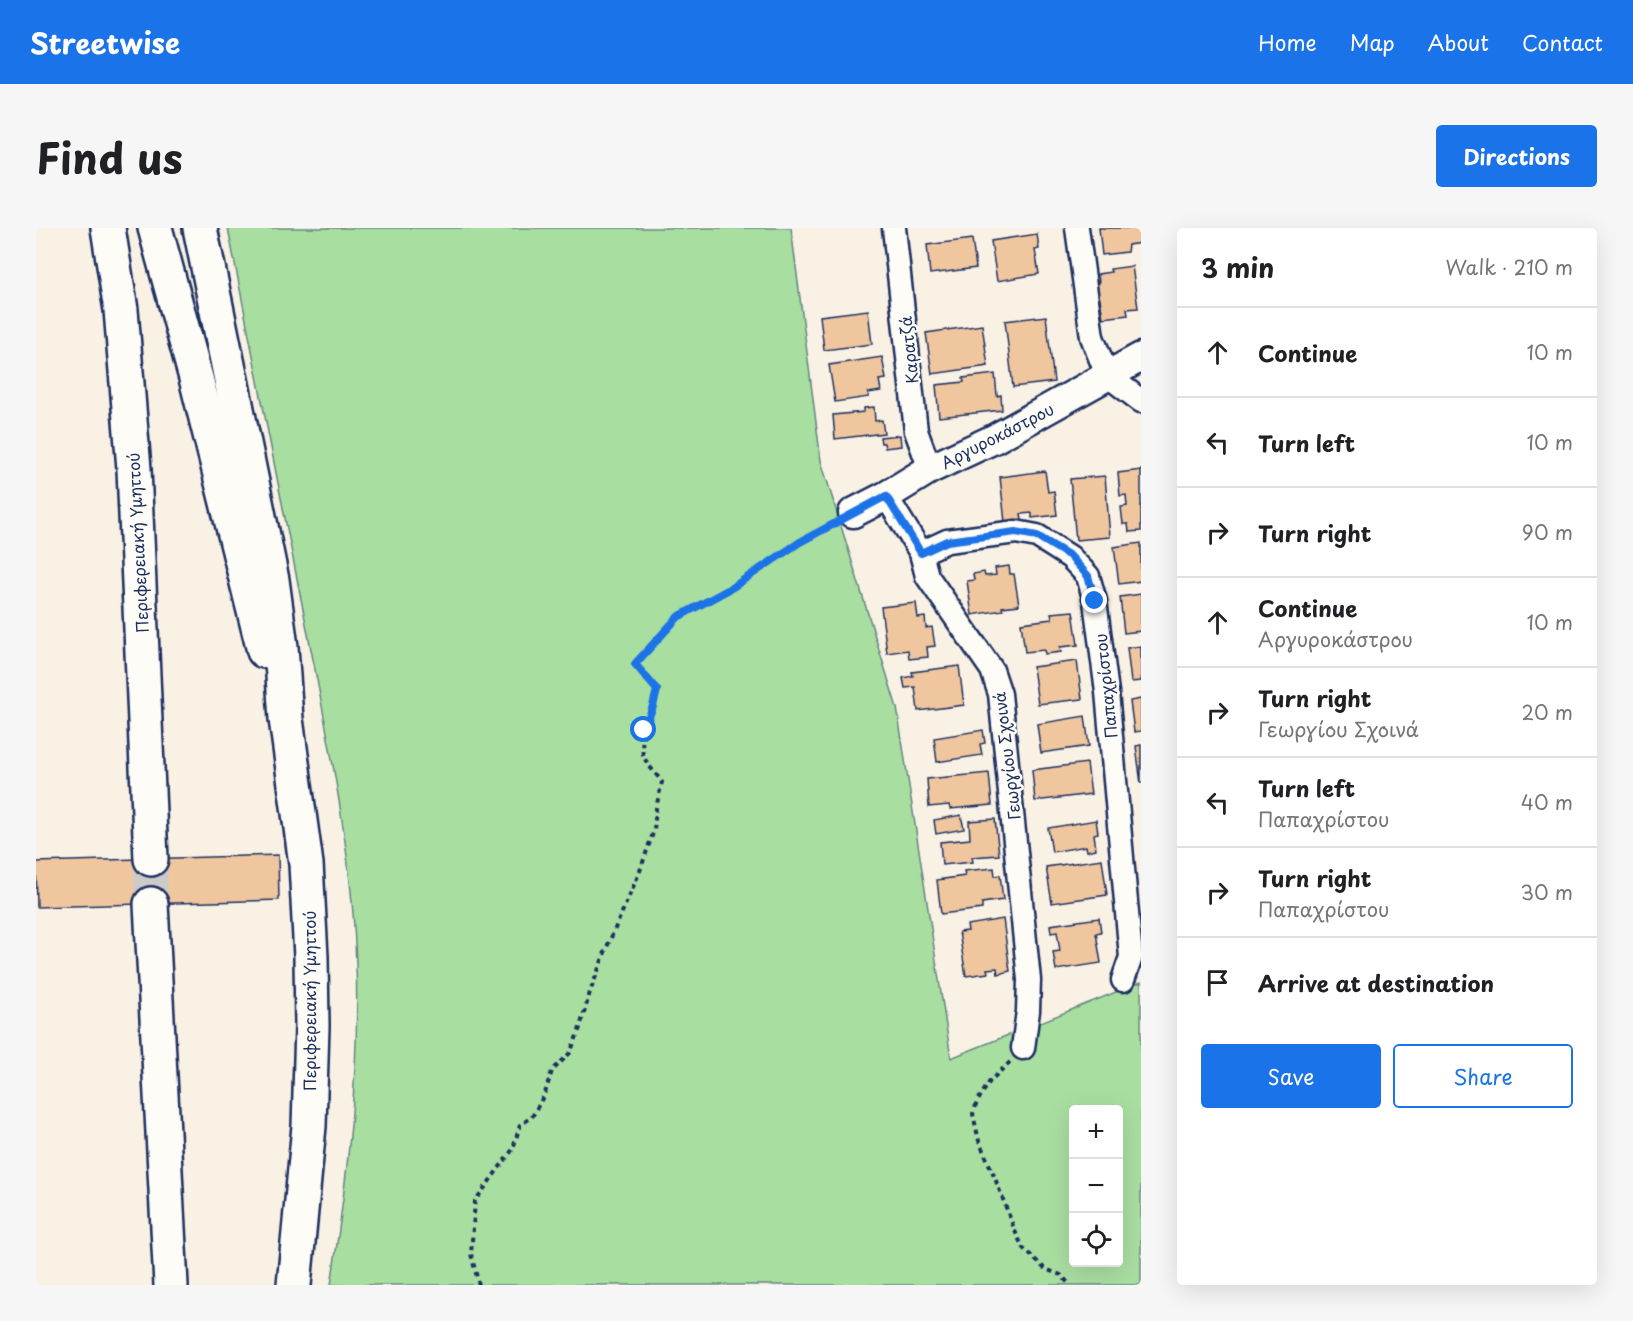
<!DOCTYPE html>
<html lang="en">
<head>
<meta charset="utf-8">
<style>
	body { margin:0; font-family:"Playpen Sans",sans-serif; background:#f6f6f6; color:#202124 }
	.controls { position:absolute; right:18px; bottom:18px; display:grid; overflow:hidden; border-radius:6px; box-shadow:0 6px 24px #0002 }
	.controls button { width:54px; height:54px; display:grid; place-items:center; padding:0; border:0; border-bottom:2px solid #e0e0e0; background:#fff; color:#202124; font:30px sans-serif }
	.stop { position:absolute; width:18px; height:18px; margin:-14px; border:4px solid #1a73e8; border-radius:50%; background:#fff }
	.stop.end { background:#1a73e8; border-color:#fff; box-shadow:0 2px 6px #0008 }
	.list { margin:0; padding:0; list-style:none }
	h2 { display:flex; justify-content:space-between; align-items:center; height:78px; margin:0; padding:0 24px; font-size:26px }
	h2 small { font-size:20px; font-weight:400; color:#757577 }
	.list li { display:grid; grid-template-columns:39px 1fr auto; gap:18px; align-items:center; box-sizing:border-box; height:90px; padding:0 24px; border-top:2px solid #e0e0e0 }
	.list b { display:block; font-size:22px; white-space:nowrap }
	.list p { margin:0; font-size:20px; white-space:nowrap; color:#757577 }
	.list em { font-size:20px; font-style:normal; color:#757577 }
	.actions { display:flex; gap:12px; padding:18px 24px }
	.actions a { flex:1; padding:14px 0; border:2px solid #1a73e8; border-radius:6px; text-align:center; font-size:21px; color:#1a73e8 }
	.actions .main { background:#1a73e8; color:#fff }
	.icon { flex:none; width:33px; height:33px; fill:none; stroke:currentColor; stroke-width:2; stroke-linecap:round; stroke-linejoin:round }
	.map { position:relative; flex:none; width:1105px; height:1057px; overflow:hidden; border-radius:6px }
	header { display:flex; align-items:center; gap:36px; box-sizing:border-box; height:84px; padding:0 30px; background:#1a73e8; color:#fff }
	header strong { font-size:28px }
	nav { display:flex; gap:33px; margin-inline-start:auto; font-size:21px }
	.intro { display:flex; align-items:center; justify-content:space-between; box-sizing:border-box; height:144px; padding:0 36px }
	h1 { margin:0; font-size:42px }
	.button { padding:15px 27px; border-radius:6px; background:#1a73e8; color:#fff; font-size:21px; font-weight:700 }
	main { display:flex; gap:36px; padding:0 36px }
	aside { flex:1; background:#fff; border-radius:6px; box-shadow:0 6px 24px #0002 }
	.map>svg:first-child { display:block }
	.green { fill:#a9dea1; stroke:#628680; stroke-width:1.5; fill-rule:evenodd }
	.building { fill:#efc69e; stroke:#1b2f5e; stroke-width:1.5 }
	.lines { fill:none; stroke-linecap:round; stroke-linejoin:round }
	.motorway-tunnel { stroke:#cdcaca; stroke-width:33; stroke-dasharray:33 16; stroke-linecap:butt }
	.minor-casing { stroke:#1b2f5e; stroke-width:27 }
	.tertiary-casing { stroke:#1b2f5e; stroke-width:33 }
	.motorway-casing { stroke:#1b2f5e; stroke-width:38 }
	.path { stroke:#1b2f5e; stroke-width:4; stroke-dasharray:4.5 4.5; stroke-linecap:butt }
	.minor { stroke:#fdfcf7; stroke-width:22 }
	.tertiary { stroke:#fdfcf7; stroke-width:28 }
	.motorway { stroke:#fdfcf7; stroke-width:33 }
	.route { stroke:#1a73e8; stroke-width:8 }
	.labels { text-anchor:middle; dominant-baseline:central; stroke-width:5; stroke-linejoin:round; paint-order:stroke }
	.street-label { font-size:16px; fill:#1b2f5e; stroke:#fdfcf7 }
</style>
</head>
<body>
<header>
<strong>Streetwise</strong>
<nav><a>Home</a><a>Map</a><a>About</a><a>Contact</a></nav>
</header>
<div class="intro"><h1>Find us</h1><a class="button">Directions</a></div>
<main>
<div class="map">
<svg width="1105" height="1057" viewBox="0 0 1105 1057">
	<rect width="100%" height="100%" fill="#faf1e5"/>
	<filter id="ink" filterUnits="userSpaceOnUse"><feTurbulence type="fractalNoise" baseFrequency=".0167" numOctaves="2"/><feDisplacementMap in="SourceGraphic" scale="12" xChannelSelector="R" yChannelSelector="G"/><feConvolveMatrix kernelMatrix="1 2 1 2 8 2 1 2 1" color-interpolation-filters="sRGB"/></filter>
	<g filter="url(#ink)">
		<path class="green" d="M192,0h563l30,233 76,247 54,350 190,-76v303h-810c16,-106 29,-214 25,-321 -4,-115 -28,-228 -50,-340 -26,-132 -53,-264 -78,-396zM1038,882h44v152h-44z"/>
		<path class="building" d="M1063,0h42v15l-13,2 -1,7 -25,3z
			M1001,6l2,15 -4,1 4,24 -42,7 -6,-40z
			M936,11l4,29 -46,6 -3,-29z
			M1096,38l6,42 -11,1 1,6 -25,3 -3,-19h-4l-2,-16h5l-1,-9 13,-2 -1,-3z
			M832,82l4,34 -48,6 -4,-34z
			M1010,88l8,66 -41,5 -8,-66z
			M946,97l6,41 -56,8 -6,-41z
			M846,129l4,22 -7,1 2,11 -13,2 1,4 -34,5 -6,-37z
			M959,146l2,22 4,-1 1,15 -63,7 -3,-32 28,-3 -1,-4z
			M838,179l1,14 7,-1 2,13 -49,6 -2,-24 31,-3v-4z
			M864,207l1,11 -16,2 -1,-5h-3l-1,-6z
			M1105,242v61l-12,1 -1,-8h-5l-2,-17 6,-1 -1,-11 -6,1 -2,-23z
			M1009,243l3,21 6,-1 3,24 -25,3v-5l-11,1 1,5 -17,3 -5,-45z
			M1069,248l5,61 -34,3 -6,-61z
			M1105,315v38l-22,3 -5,-37z
			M973,338l1,8h4l5,31 -17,2 1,3 -31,5 -5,-34 7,-1 -1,-6 11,-2 1,4 11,-1 -1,-7z
			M1105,366v37l-17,2 -4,-36z
			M880,375l2,15 7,-1 1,11 6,-1 3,19 -8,1 1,10 -19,2 -1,-9 -21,3 -6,-46z
			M1037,383l5,34 -18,2 1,5 -16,2 -1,-4 -19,2 -4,-29 31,-4 -1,-6z
			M1105,418v35l-10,1 -4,-34z
			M1041,433l5,38 -44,5 -5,-37z
			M923,438l5,39 -46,6 -3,-24 -10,1 -2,-10 10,-2 -1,-4z
			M1105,471v32l-7,1 -4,-31z
			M1049,488l4,30 -48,7 -4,-29z
			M947,502l2,13 -5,1 2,11 -45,7 -3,-24z
			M1105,517v39l-5,-38z
			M1051,535l4,31 -56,7 -3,-31z
			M953,545l3,32 -42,4 -1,-4 -20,2 -2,-28z
			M925,587l3,14 -28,5 -2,-14z
			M959,591l4,36 -27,2 1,5 -31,3 -2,-23 30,-3 -1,-18z
			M1060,592l2,13 -4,1 2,15 -9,2 -1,-5 -34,6 -4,-24z
			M242,627l1,45 -242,7 -1,-45z
			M1066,631l5,36 -55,8 -6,-36z
			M958,640l1,8 5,-1 3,25 -21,3v6l-41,5 -4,-34 28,-4 -1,-5z
			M1063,690l2,14 -5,1 5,30 -45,7 -3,-18 7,-1 -3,-19 -6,1 -1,-8z
			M967,691l7,52 -12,3 -1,-6 -10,1 1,4 -22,3 -7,-44 9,-1 -1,-6z"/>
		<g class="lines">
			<path class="motorway-tunnel" d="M115,631v45"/>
			<defs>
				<path id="minor" d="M858,0l22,203 14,38
					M1041,0l15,109 15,38 34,26
					M850,268l35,57 6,23 65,94 8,24 29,286 -1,31 -5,37
					M885,325l26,-12 69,-9 21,4 33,21 18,19 7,25 12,91 24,265 -8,23"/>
				<path id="tertiary" d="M817,285l33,-17 44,-27 64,-30 147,-82"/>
				<path id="motorway" d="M72,0l13,82 13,159 17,390
					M119,0l41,150 68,273
					M164,0l72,352 9,67 5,72 20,145 5,93 1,69 -3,100 -15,159
					M115,676l20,381"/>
			</defs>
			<use href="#minor" class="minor-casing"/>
			<use href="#tertiary" class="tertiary-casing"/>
			<use href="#motorway" class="motorway-casing"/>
			<path class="path" d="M974,834l-20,19 -13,21 -4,12 6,27 14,32 22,58 8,17 22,21 16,6 9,10
				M443,1057l-8,-31 4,-53 38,-52 7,-24 12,-8 13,-24 7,-22 18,-18 9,-22 11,-39 17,-45 33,-76 14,-41 2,-22 6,-26c-5,-7 -17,-20 -19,-27 -4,-22 9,-44 15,-65l-23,-26 43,-47 55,-30 67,-45 34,-19"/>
			<use href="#minor" class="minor"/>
			<use href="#tertiary" class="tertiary"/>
			<use href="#motorway" class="motorway"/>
		</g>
	</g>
	<g class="lines" filter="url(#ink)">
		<path class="route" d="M608,502l9,-24 4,-16 -22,-26 43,-47 55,-30 67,-45 86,-46 35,57 26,-12 69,-9 21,4 33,20 18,20 7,25"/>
	</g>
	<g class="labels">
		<g class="street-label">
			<text transform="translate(872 122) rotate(-96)">Καρατζά</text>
			<text transform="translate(961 207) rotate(-27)">Αργυροκάστρου</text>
			<text transform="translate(101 315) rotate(-93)">Περιφερειακή Υμηττού</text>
			<text transform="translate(1069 458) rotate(-96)">Παπαχρίστου</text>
			<text transform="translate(970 528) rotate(-97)">Γεωργίου Σχοινά</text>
			<text transform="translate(273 773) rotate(-90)">Περιφερειακή Υμηττού</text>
		</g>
	</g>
</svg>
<div class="controls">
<button>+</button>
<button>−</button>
<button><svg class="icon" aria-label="locate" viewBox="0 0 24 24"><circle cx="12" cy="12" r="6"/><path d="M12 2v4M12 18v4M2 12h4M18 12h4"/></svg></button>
</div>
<div class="stop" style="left:608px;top:502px"></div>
<div class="stop end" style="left:1059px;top:373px"></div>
</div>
<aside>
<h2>3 min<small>Walk · 210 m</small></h2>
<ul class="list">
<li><svg class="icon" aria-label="ahead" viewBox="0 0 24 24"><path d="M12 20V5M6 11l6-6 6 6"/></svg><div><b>Continue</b></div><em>10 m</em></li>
<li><svg class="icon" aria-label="left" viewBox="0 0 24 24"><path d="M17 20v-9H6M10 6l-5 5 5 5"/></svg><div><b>Turn left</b></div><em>10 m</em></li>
<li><svg class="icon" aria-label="right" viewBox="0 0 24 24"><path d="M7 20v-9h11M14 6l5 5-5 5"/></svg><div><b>Turn right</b></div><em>90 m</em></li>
<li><svg class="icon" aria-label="ahead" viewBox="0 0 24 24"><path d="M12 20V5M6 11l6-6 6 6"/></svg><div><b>Continue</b><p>Αργυροκάστρου</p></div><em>10 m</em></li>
<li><svg class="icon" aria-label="right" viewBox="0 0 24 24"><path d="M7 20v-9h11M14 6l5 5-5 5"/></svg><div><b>Turn right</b><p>Γεωργίου Σχοινά</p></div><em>20 m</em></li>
<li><svg class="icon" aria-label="left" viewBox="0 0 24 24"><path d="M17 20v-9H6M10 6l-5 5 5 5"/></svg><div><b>Turn left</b><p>Παπαχρίστου</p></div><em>40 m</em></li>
<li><svg class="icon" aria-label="right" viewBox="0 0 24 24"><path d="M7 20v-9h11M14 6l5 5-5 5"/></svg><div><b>Turn right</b><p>Παπαχρίστου</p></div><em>30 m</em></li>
<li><svg class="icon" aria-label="arrive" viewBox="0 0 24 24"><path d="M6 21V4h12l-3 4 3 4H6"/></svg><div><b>Arrive at destination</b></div></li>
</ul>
<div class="actions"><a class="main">Save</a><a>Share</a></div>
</aside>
</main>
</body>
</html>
